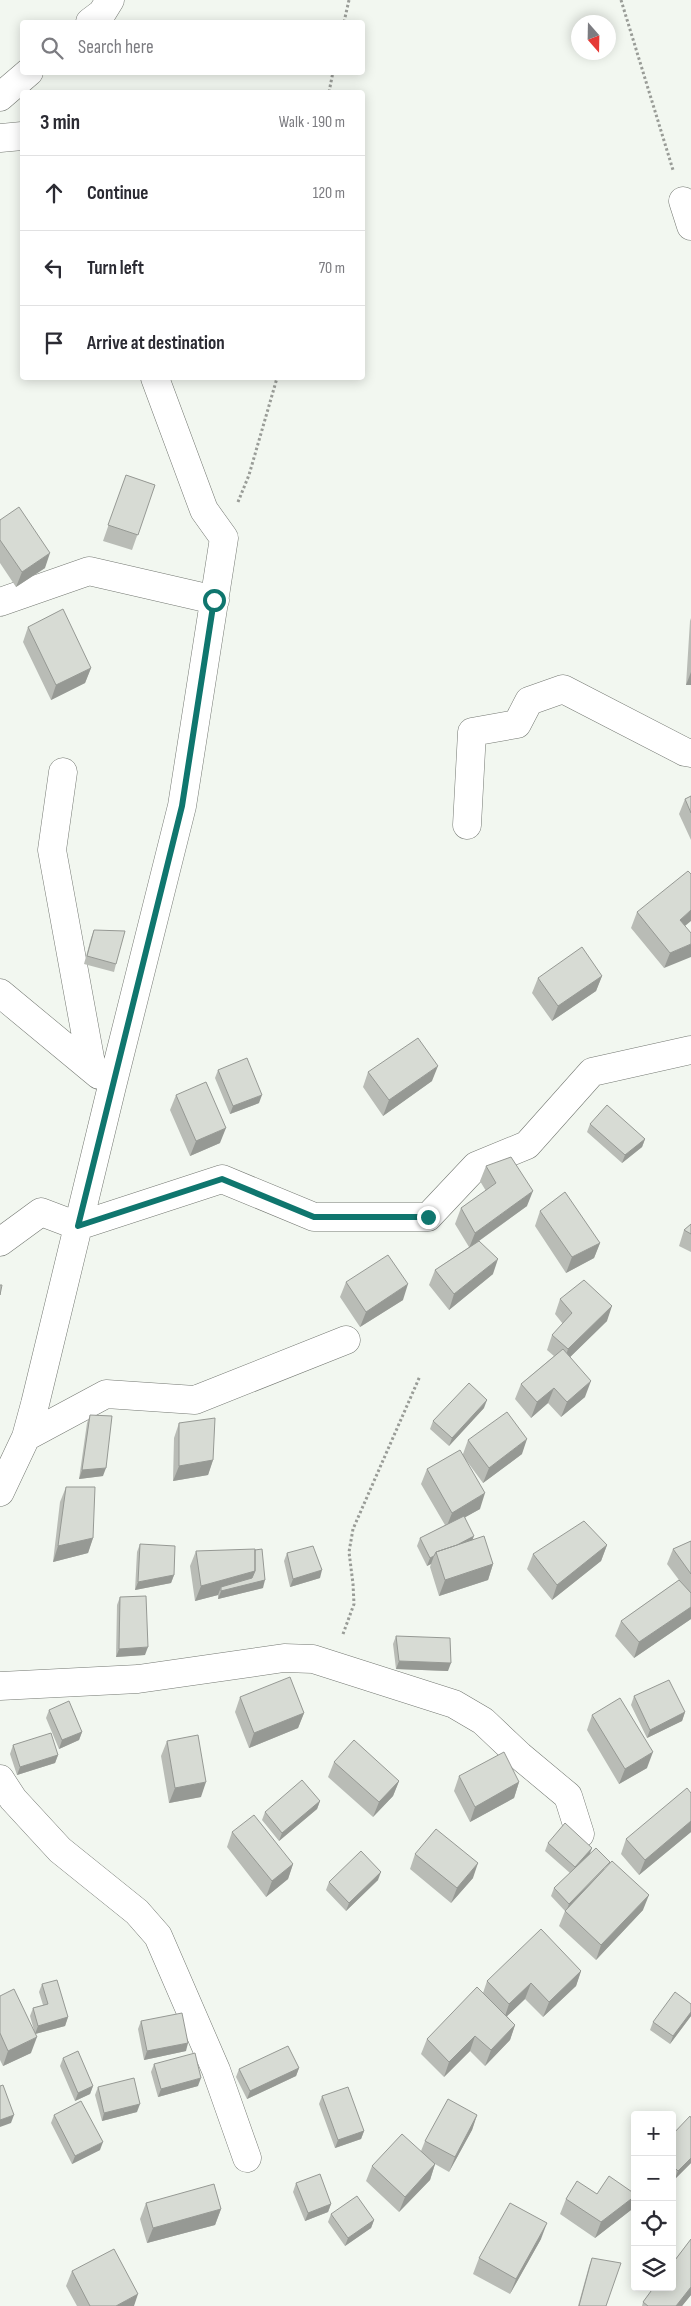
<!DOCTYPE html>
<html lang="en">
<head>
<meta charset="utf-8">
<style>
	body { margin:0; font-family:"Sofia Sans Condensed",sans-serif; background:#f2f2f3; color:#2b2b33 }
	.controls { position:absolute; right:15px; bottom:15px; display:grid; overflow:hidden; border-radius:5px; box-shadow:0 2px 12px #0003 }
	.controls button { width:45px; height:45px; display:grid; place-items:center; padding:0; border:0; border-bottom:1px solid #e1e1e2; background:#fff; color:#2b2b33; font:25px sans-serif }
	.compass { position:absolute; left:571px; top:15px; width:45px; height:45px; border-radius:50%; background:#fff; box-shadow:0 2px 12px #0003; rotate:160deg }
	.stop { position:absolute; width:15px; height:15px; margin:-11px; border:4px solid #0f766e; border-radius:50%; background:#fff }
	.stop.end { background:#0f766e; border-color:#fff; box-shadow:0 1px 5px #0008 }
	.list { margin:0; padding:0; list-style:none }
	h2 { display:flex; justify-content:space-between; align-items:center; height:65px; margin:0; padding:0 20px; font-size:21px }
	h2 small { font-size:16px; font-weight:400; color:#7c7c81 }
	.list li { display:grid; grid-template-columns:32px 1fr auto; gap:15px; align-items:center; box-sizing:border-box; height:75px; padding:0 20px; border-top:1px solid #e1e1e2 }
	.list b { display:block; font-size:19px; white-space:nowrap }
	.list em { font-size:16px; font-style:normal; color:#7c7c81 }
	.icon { flex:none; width:28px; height:28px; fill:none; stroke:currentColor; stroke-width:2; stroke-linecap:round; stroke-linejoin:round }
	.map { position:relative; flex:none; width:691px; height:2306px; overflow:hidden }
	.search { position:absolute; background:#fff; box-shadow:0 2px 12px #0003; left:20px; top:20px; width:345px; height:55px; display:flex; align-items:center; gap:12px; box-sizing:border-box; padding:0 18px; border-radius:5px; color:#7c7c81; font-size:19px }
	.panel { position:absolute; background:#fff; box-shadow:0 2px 12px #0003; left:20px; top:90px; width:345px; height:290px; border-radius:5px }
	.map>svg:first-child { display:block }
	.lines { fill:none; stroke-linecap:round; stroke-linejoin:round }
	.minor-casing { stroke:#747872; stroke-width:29 }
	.path { stroke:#999c97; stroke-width:3; stroke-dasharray:2.5 2.5; stroke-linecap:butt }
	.minor { stroke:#fff; stroke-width:28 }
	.wall { fill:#b9bcb6 }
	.shaded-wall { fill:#969994 }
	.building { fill:#d7dbd4; stroke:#969994 }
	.route { stroke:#0f766e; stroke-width:6 }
</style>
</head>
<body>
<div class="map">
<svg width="691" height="2306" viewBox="0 0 691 2306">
	<rect width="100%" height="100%" fill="#f2f7f0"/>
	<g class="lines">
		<defs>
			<path id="minor" d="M90,22l12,-9 8,-13
				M0,97l29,-25
				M0,138l22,-2
				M683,201l8,25
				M0,602l89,-31 126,29
				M63,772l-11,78 40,219
				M467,825l5,-93 45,-8 12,-23 34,-12 122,63 6,1
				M0,993l99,82
				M0,1242l41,-30 37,14 144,-47 92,38h114l48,-51 51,-21 65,-73 99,-22
				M26,1437l80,-43 89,6 151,-60
				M0,1492l26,-55 9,-33 77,-318 70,-280 42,-268 -20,-28 -49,-132
				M0,1686l138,-7 146,-21 29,1 141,45 29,17 37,35 48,40 12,38
				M0,1779l13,20 47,51 77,62 21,24 58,134 31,88"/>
		</defs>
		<use href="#minor" class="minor-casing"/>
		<path class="path" d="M621,0l52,170
			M344,22l5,-22
			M329,92l4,-20
			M238,502l11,-27 28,-97
			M343,1634l11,-30 -1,-20 -4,-32 4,-23 67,-153"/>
		<use href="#minor" class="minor"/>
	</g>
	<path class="wall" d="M126,475l29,10 -23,65 -29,-9z
		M0,520l45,48 -29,19 -16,-24z
		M691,618v67h-5l4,-64z
		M28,627l63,41 -6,15 -34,17 -28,-58z
		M691,796v44l-12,-26 6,-15z
		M637,912l48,14 -21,42 -33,-40z
		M94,930l22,34 -2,8 -30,-8 7,-26z
		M602,976l-6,15 -44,30 -20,-28 6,-15z
		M218,1070l41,33 -29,11 -15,-36z
		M368,1072l64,9 -49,35 -20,-29z
		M176,1095l44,48 -30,13 -20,-46z
		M590,1124l55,15 -3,8 -20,16 -35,-31z
		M486,1166l41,40 -48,35 14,33 -44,36 -20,-25 6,-15 34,-23 -14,-23 6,-16 25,-17 -6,-10z
		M540,1211l60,32 -6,15 -28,15 -31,-47z
		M691,1224v28l-12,-6 5,-16z
		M346,1282l57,18 -43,27 -20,-30z
		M560,1299l47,22 -37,36 15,40 -24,20 -13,-14 -17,15 -16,-19 6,-15 33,-28 -7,-6 5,-15 11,-11 -8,-10z
		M484,1408l-35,38 -19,-17 3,-8z
		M90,1415l13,61 -24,3 8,-56z
		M179,1423l34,37 -5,15 -35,6 1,-43z
		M468,1440l54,14 -39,29 -17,-23 14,49 -15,8 8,23 20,24 -5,16 -49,16 -9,-29 1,-3 -4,2 -10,-20 3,-8 25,-13 -24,-41 6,-15 36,-15z
		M66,1487l27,51 -5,15 -35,9 7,-60z
		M691,1541v78l-57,39 -19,-22 6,-15 58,-41 -12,-16 6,-15z
		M140,1544l34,31 -3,8 -36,7 2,-38z
		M607,1545l-6,16 -49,39 -25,-31 6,-15z
		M255,1550l8,38 -45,11v-4l-23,6 -5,-35 6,-15z
		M287,1553l33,25 -30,9 -6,-26z
		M120,1597l25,58 -29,2 1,-52z
		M396,1636l52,35 -52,-2 -3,-25z
		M634,1696l51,16 -3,9 -35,17 -16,-33z
		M240,1697l64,16 -6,15 -49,20 -14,-36z
		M49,1710l33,22 -3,8 -20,9 -13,-31z
		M592,1715l55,53 -28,16 -32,-54z
		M167,1741l34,56 -32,6 -8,-47z
		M13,1745l45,10 -3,8 -38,12 -7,-21z
		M334,1762l65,19 -6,15 -20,21 -45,-40z
		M459,1776l60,6 -5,16 -44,24 -16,-31z
		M691,1793v39l-52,43 -18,-21 5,-15z
		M320,1801l-3,8 -38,32 -17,-21 3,-8z
		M232,1832l61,32 -5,15 -22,18 -39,-50z
		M548,1843l42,11 53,56 -47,50 -37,-34 6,-15 -14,-15 3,-8 16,-15 -25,-22z
		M415,1854l58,24 -22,25 -41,-34z
		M378,1880l-32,31 -20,-21 3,-8z
		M581,1971l-5,15 -33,31 -18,-18 -18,17 8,9 -5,15 -25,26 -15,-15 -26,26 -23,-23 6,-15 56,-46 4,-12z
		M42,1984l26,33 -3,9 -30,8 -5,-18 3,-8 10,-3 -4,-13z
		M0,1996l31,57 -28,13 -3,-6z
		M691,2004v12l-21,28 -20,-14 3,-8z
		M141,2021l45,30 -42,9 -6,-31z
		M63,2058l30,28 -3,8 -15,7 -15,-35z
		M154,2064l44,22 -40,11 -7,-25z
		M299,2068l-3,8 -49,23 -11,-22 3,-8z
		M98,2087l39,25 -35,9 -7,-26z
		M322,2096l42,35 -3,8 -26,9 -16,-44z
		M54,2115l46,35 -28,14 -21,-41z
		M477,2115l-5,15 -23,42 -14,-8 -5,16 -31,32 -33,-31 6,-15 49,-15 4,-10z
		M691,2118v45l-16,16 -3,-3v-41z
		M296,2183l35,21 -3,8 -23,9 -12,-29z
		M635,2194v4l-4,12 -36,28 -35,-24 6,-15z
		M146,2203l75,6 -6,16 -68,18 -7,-24z
		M331,2214l43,6 -3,8 -26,18 -17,-24z
		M541,2239l-31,55 -37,-20 6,-16z
		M691,2239v56l-9,11h-40l1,-4z
		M592,2258l14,48h-28l11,-40z
		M72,2271l62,35h-57l-11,-20z"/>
	<path class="shaded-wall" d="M50,553l-5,15 -29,19 6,-15z
		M91,668l-6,15 -34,17 5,-15z
		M691,672v13h-5z
		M691,910v11l-17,14 6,-15z
		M691,944v13l-27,11 6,-15z
		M602,976l-6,15 -44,30 6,-15z
		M438,1066l-6,15 -49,35 6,-16z
		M262,1095l-3,8 -29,11 3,-8z
		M226,1128l-6,15 -30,13 6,-15z
		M645,1139l-3,8 -20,16 3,-8z
		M533,1191l-6,15 -58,42 6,-15z
		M600,1243l-6,15 -28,15 6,-16z
		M498,1259l-5,15 -44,36 5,-16z
		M408,1284l-5,16 -43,27 6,-15z
		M612,1306l-5,15 -44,43 5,-15z
		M591,1381l-6,16 -24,20 6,-15z
		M554,1388l-6,15 -17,15 6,-16z
		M487,1400l-3,8 -35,38 3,-8z
		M527,1439l-5,15 -39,29 6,-15z
		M213,1460l-5,15 -35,6 6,-15z
		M106,1468l-3,8 -24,3 3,-9z
		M485,1493l-5,16 -34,19 6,-15z
		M474,1536l-3,8 -35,11z
		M93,1538l-5,15 -35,9 5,-16z
		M607,1545l-6,16 -49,39 5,-15z
		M434,1556l-3,8 -4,2 3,-8z
		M493,1564l-5,16 -49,16 6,-16z
		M322,1570l-2,8 -30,9 3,-8z
		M255,1571l10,9 -2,8 -45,11 3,-8v-4l-3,8 -23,6 6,-15z
		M174,1575l-3,8 -36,7 3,-8z
		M691,1607v12l-57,39 5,-16z
		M148,1647l-3,8 -29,2 3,-8z
		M399,1661l52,2 -3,8 -52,-2z
		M685,1712l-3,9 -35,17 3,-8z
		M304,1713l-6,15 -49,20 5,-15z
		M82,1732l-3,8 -20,9 3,-9z
		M653,1752l-6,16 -28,16 6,-15z
		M58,1755l-3,8 -38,12 3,-8z
		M399,1781l-6,15 -20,21 6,-15z
		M206,1782l-5,15 -32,6 6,-15z
		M519,1782l-5,16 -44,24 5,-15z
		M320,1801l-3,8 -38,32 3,-8z
		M691,1821v11l-52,43 6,-15z
		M592,1848l-3,8 -17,19 3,-8z
		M478,1863l-5,15 -22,25 6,-15z
		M611,1863l-45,49 3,-8z
		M293,1864l-5,15 -22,18 6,-16z
		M381,1872l-3,8 -32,31 3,-8z
		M649,1895l-6,15 -47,50 5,-15z
		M581,1971l-5,15 -33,31 6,-15z
		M531,1983l-6,16 -21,20 5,-15z
		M691,2012v4l-21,28 3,-8z
		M68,2017l-3,9 -30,8 3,-8z
		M515,2025l-5,15 -25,26 6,-16z
		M475,2036l-5,15 -26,26 5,-15z
		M37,2037l-6,16 -28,13 5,-15z
		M188,2043l-2,8 -42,9 3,-9z
		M299,2068l-3,8 -49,23 3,-8z
		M201,2078l-3,8 -40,11 3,-8z
		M93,2086l-3,8 -15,7 3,-8z
		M140,2104l-3,8 -35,9 2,-8z
		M14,2115l-3,8 -11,4v-7z
		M477,2115l-5,15 -23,42 6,-15z
		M364,2131l-3,8 -26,9 3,-8z
		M103,2142l-3,8 -28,14 3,-8z
		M691,2158v5l-16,16 3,-8z
		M435,2164l-5,16 -31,32 6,-15z
		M635,2196v2l-4,12 -36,28 6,-16z
		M331,2204l-3,8 -23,9 3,-8z
		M221,2209l-6,16 -68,18 6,-15z
		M374,2220l-3,8 -26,18 3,-8z
		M547,2223l-6,16 -31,55 6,-15z
		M691,2287v8l-9,11h-6z
		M138,2294l-4,12h-18z"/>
	<path class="building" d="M126,475l29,10 -17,50 -30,-10z
		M19,507l31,46 -28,19 -22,-32v-20z
		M63,609l28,59 -35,17 -28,-58z
		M691,796v17l-6,-14z
		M688,871l3,3v36l-11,10 11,13v11l-21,9 -33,-41z
		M94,930l31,1 -9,33 -29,-8z
		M582,947l20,29 -44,30 -20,-28z
		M418,1038l20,28 -49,34 -21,-28z
		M247,1058l15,37 -29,11 -15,-36z
		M206,1082l20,46 -30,13 -20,-46z
		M607,1105l38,34 -20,16 -35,-31z
		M511,1157l22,34 -58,42 -14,-25 35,-25 -10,-17z
		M565,1192l35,51 -28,14 -32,-46z
		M691,1224v10l-7,-4z
		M479,1241l19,18 -44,35 -19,-24z
		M388,1255l20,29 -42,28 -20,-30z
		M584,1280l28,26 -44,43 -16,-14 20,-22 -12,-14z
		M0,1285h2l-2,10z
		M563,1349l28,32 -24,21 -13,-14 -17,14 -16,-18z
		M469,1383l18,17 -35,38 -19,-17z
		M507,1412l20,27 -38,29 -21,-28z
		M90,1415l22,1 -6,52 -24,2z
		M215,1418l-2,42 -34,6v-43z
		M460,1450l25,43 -33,20 -25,-44z
		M66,1487h29l-2,51 -35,8z
		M464,1516l10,20 -17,9 -21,7 -2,4 -4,2 -10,-20z
		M584,1521l23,24 -50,40 -24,-31z
		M484,1536l9,28 -48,16 -9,-28z
		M691,1541v33l-18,-25z
		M140,1544l35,2 -1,29 -36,7z
		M313,1546l9,24 -29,9 -6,-26z
		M255,1549v22l-54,15 -5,-35z
		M262,1549l3,31 -44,11v-4l31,-9 3,-7v-21z
		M679,1580l12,13v14l-52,35 -18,-21z
		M146,1596l2,51 -29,2 1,-52z
		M396,1636l54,2 1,25 -52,-2z
		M290,1677l14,36 -50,20 -14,-36z
		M669,1680l16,32 -35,18 -16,-34z
		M620,1698l33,54 -28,17 -33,-54z
		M69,1701l13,31 -20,8 -13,-30z
		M51,1733l7,22 -38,12 -7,-22z
		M198,1735l8,47 -31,6 -8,-47z
		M354,1740l45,41 -20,21 -45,-40z
		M504,1752l15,30 -44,25 -16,-31z
		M302,1780l18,21 -38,32 -17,-21z
		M687,1788l4,5v28l-46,39 -19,-21z
		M254,1815l39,49 -21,17 -40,-49z
		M565,1823l27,25 -17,19 -27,-24z
		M436,1829l42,34 -21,25 -42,-34z
		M596,1848l14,14 -41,42 -15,-16z
		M361,1851l20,21 -32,31 -20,-21z
		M612,1861l37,34 -48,50 -36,-34z
		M541,1929l40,42 -32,31 -18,-19 -22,21 -22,-23z
		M57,1980l11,37 -30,9 -5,-18 15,-4 -6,-20z
		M477,1987l38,38 -24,25 -16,-14 -26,26 -22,-23z
		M14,1989l23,48 -29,14 -8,-18v-37z
		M675,1992l16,12v8l-18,24 -20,-14z
		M182,2013l6,30 -41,8 -6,-30z
		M288,2046l11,22 -49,23 -11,-22z
		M78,2051l15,35 -15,7 -15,-35z
		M195,2053l6,25 -40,11 -7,-25z
		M134,2078l6,26 -36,9 -6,-26z
		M3,2085l11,30 -14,5v-34z
		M348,2087l16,44 -26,9 -16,-44z
		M448,2099l29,16 -22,42 -30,-16z
		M81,2101l22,41 -28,14 -21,-41z
		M690,2116l1,2v40l-13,13 -6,-6v-30z
		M402,2134l33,30 -30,33 -33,-31z
		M320,2174l11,30 -23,9 -12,-30z
		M609,2176l26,18v2l-34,26 -35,-23 11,-18 20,13z
		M214,2184l7,25 -68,19 -7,-25z
		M357,2196l17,24 -26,18 -17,-24z
		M510,2203l37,20 -31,56 -37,-21z
		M691,2239v48l-15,19h-28l-5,-4 11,-15h18v-23z
		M114,2249l24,45 -22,12h-26l-18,-35z
		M592,2258l29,5 -15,43h-27z"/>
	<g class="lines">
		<path class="route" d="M214,600l-32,206 -104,420 144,-47 92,38h114"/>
	</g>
</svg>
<div class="controls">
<button>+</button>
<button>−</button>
<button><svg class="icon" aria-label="locate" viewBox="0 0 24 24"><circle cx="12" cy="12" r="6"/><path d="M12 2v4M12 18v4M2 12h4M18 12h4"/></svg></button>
<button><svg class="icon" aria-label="layers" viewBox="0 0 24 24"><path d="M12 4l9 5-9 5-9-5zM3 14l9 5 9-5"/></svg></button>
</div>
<svg class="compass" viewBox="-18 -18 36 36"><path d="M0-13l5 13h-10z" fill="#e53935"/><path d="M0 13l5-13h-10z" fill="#7c7c81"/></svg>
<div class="stop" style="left:214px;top:600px"></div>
<div class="stop end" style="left:428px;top:1217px"></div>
<div class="search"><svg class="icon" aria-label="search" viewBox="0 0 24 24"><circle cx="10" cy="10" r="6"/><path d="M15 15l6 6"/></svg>Search here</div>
<section class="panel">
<h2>3 min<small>Walk · 190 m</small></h2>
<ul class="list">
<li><svg class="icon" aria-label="ahead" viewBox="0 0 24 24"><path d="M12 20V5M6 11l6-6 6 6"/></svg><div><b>Continue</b></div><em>120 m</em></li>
<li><svg class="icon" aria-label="left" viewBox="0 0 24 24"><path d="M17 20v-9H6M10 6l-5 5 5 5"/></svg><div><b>Turn left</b></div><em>70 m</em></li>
<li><svg class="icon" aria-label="arrive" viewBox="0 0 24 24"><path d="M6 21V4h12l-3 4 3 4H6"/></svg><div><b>Arrive at destination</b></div></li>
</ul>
</section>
</div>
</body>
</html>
